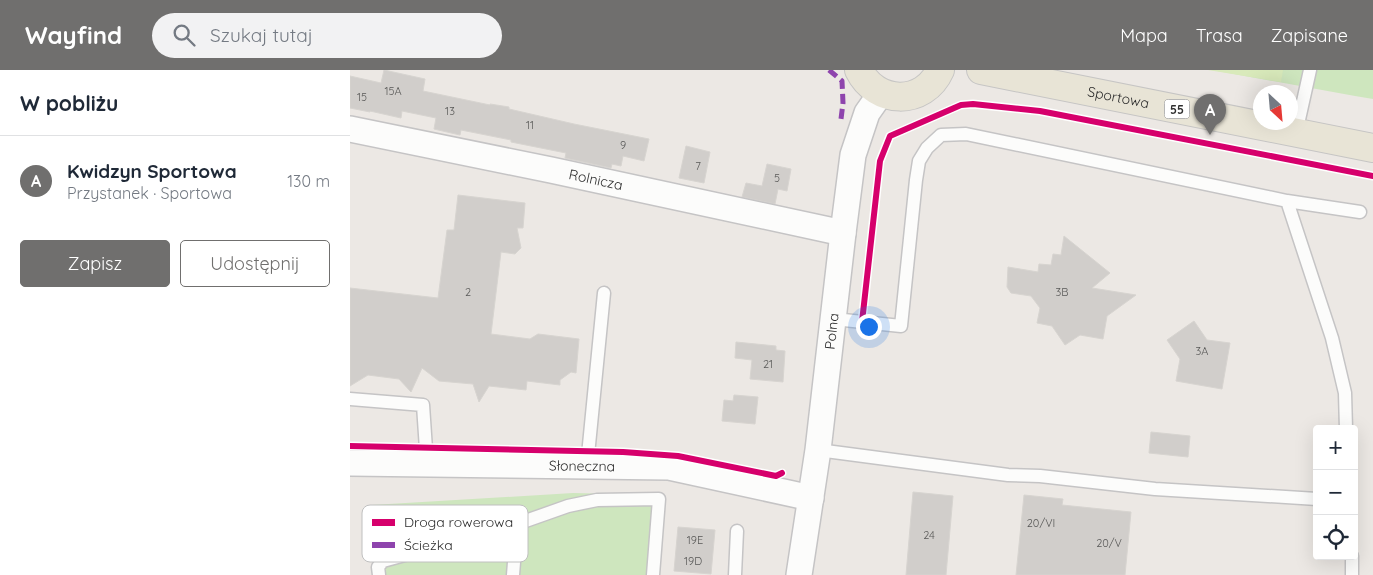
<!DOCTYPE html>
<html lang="pl">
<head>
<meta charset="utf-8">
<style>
	body { margin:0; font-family:Quicksand,sans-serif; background:#f2f2f3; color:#1f2937 }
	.controls { position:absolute; right:15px; bottom:15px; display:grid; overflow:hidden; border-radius:5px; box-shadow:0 5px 20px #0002 }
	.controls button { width:45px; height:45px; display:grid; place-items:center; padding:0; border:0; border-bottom:1px solid #e0e1e3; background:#fff; color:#1f2937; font:25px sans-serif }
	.compass { position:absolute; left:903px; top:15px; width:45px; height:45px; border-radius:50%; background:#fff; box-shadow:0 5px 20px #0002; rotate:154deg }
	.you { position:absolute; left:518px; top:256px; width:18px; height:18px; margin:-12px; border:4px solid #fff; border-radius:50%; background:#1a73e8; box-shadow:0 0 0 8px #1a73e833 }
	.badge { display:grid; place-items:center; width:32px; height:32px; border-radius:50%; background:#706f6e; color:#fff; font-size:16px; font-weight:700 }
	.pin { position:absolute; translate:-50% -41px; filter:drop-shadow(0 1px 2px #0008) }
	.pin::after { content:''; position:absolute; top:26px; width:18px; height:15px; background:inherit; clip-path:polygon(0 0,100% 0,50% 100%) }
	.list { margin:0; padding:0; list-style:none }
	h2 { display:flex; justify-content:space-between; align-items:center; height:65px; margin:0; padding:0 20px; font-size:21px }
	h2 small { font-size:16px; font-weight:400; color:#747a83 }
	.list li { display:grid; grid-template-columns:32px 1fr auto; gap:15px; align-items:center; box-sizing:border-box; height:90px; padding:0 20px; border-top:1px solid #e0e1e3 }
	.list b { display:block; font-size:19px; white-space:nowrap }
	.list p { margin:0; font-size:16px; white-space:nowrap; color:#747a83 }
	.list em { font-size:16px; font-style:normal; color:#747a83 }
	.actions { display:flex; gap:10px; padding:15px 20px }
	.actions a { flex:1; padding:11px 0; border:1px solid #706f6e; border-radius:5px; text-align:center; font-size:18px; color:#706f6e }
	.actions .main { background:#706f6e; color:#fff }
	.icon { flex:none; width:28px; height:28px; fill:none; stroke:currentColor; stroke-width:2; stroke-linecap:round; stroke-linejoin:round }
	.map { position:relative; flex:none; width:1023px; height:505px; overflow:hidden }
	header { display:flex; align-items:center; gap:30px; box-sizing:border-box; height:70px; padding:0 25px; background:#706f6e; color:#fff }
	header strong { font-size:24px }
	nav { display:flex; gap:28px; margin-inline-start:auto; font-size:18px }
	.search { width:350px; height:45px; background:#f2f2f3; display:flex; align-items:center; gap:12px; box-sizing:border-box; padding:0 18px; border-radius:28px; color:#747a83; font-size:19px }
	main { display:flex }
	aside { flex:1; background:#fff }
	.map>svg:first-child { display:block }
	.green { fill:#cee6be }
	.pitch { fill:#d9eabb }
	.building { fill:#d1cecb; stroke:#d7d4d0 }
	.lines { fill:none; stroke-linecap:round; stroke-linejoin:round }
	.lane-casing { stroke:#c5c4c5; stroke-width:15 }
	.street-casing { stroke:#c5c4c5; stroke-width:28 }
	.primary-casing { stroke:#c6c5c4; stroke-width:30 }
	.lane { stroke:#fcfcfb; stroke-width:12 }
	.street { stroke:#fcfcfb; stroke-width:25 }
	.primary { stroke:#e8e4d6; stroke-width:28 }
	.quiet { stroke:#8e44ad; stroke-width:5; stroke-dasharray:10 5; stroke-linecap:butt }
	.cycleway-casing { stroke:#fff; stroke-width:9 }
	.cycleway { stroke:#d6006c; stroke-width:6 }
	.labels { text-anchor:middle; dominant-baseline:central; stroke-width:5; stroke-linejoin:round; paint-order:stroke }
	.number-label { font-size:11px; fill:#585857 }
	.shield { fill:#fff; stroke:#6d6d6d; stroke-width:1 }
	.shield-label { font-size:12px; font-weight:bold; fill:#2e2e2e }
	.street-label { font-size:14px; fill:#2e2e2e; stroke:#fff }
	.key { fill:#fff; stroke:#c0c0c0; stroke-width:1 }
	.key-label { font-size:14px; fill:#2e2e2e }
</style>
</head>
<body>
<header>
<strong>Wayfind</strong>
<div class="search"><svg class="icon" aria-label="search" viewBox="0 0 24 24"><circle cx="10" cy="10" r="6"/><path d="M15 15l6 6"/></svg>Szukaj tutaj</div>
<nav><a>Mapa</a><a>Trasa</a><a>Zapisane</a></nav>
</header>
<main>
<aside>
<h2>W pobliżu<small></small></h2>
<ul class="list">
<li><span class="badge">A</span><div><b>Kwidzyn Sportowa</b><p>Przystanek · Sportowa</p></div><em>130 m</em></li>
</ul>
<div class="actions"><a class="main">Zapisz</a><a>Udostępnij</a></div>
</aside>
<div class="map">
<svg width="1023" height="505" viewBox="0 0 1023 505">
	<rect width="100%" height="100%" fill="#ece8e4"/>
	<path class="green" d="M862,0h161v29l-18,-3z
		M223,423l91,2 -7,80h-281l-4,-70z"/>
	<path class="pitch" d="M858,0h75l-2,12z"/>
	<path class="building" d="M34,0l41,9 -2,12 67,14v-1l19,3v2l65,15 75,15 -5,22 -21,-5 -2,10 -9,-2 -1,4 -46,-10 1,-5 -55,-11v-2l-50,-10 -1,5 -26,-6 2,-11 -34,-7 -1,7 -31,-7v1l-20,-4v-32l31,7z
		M336,76l24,6 -6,31 -25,-5z
		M417,94l24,5 -4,22 -9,-2 -3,15 -33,-7 4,-14 16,3z
		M108,125l67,8 -2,25h-6l4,20 -6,6 -14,-2 -10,82 39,5 8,-5 41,5 -3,34 -5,-1 -11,8v5l-33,-4 -1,9 -37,-4 -10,16 -6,-18 -34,-3 -17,-13 -11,24 -12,-13 -31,-4 -18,11v-98l88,10 9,-68h7z
		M714,166l46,37 -18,15 44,7 -29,21 -4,23 -23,-4 -15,10 -13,-19 -15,-3 3,-15 -9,-12 -20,-3 -4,-6 1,-20 30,5 1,-8 12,1 2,-11 8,1z
		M844,251l13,19 23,3 -8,46 -46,-8 4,-22 -13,-19z
		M386,272l40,4v4l9,1 -2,31 -33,-3 2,-19 -17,-2z
		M384,325l24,2 -3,27 -33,-3 2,-21 9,1z
		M801,362l39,4 -2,21 -39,-4z
		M563,422l40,4 -7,79h-40z
		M674,425l39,4 -1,6 69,7 -6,63h-109z
		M328,457l37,3 -4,44 -37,-3z"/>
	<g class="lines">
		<defs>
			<path id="lane" d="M946,63l14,-63
				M937,131l45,137 13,55 1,36
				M484,249l67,7 15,-146 3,-19 8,-13 14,-13 25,-1 321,67 73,11
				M0,329l73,6 4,59
				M468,380l190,25 32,1 115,13 162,10
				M237,395l17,-172
				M167,454l51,-18 29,-6 62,-1 -6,76
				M1002,486v19
				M29,505l-1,-8 5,-6 134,-37 -4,51
				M385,505l2,-44"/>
			<g id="street">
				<path id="s1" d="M0,59l201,41 292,63"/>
				<path id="s2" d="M0,393l319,4 142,31"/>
				<path id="s3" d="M449,505l19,-125 25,-217 10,-78 14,-42 14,-20"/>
			</g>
			<g id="primary">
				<path d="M509,0c17,35 65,36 81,0"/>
				<path id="s4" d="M631,0l392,78"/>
			</g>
		</defs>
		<use href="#lane" class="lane-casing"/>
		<use href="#street" class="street-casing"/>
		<use href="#primary" class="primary-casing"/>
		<use href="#lane" class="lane"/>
		<use href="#street" class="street"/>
		<use href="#primary" class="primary"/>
		<path class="quiet" d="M479,0l13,11 1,22 -2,16"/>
		<defs>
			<path id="cycleway" d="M512,252l18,-161 10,-25 71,-31 12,-1 67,7 333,65
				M0,376l273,6 55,4 98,20 6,-3"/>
		</defs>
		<use href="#cycleway" class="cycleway-casing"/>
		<use href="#cycleway" class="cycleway"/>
	</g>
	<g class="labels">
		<g class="number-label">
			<text x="43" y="21">15A</text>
			<text x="12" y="27">15</text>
			<text x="100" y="41">13</text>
			<text x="180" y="55">11</text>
			<text x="273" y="75">9</text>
			<text x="348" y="96">7</text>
			<text x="427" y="108">5</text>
			<text x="118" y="222">2</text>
			<text x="712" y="222">3B</text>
			<text x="852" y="281">3A</text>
			<text x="418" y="294">21</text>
			<text x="691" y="453">20/VI</text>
			<text x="579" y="465">24</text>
			<text x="345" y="470">19E</text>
			<text x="759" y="473">20/V</text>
			<text x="343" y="491">19D</text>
		</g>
		<rect class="shield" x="814.5" y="29.5" width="25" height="19" rx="4"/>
		<g class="shield-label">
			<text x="827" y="39">55</text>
		</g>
		<g class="street-label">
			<text stroke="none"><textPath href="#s4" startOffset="140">Sportowa</textPath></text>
			<text stroke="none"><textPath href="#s1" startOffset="251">Rolnicza</textPath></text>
			<text stroke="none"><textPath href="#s3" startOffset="246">Polna</textPath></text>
			<text stroke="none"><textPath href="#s2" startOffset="232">Słoneczna</textPath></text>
		</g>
	</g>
	<rect x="12" y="435" width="166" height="57" rx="8" class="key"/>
	<rect x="22" y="449" width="23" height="7" fill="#d6006c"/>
	<rect x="22" y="472" width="23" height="6" fill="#8e44ad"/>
	<g class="key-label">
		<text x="54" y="457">Droga rowerowa</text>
		<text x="54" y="480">Ścieżka</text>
	</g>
</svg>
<div class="controls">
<button>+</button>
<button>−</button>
<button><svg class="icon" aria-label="locate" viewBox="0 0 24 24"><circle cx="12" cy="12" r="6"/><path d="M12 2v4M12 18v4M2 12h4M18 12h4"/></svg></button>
</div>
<svg class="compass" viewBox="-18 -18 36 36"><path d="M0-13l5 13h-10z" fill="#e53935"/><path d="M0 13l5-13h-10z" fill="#747a83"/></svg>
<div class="you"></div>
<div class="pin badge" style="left:860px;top:65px">A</div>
</div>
</main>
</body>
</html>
